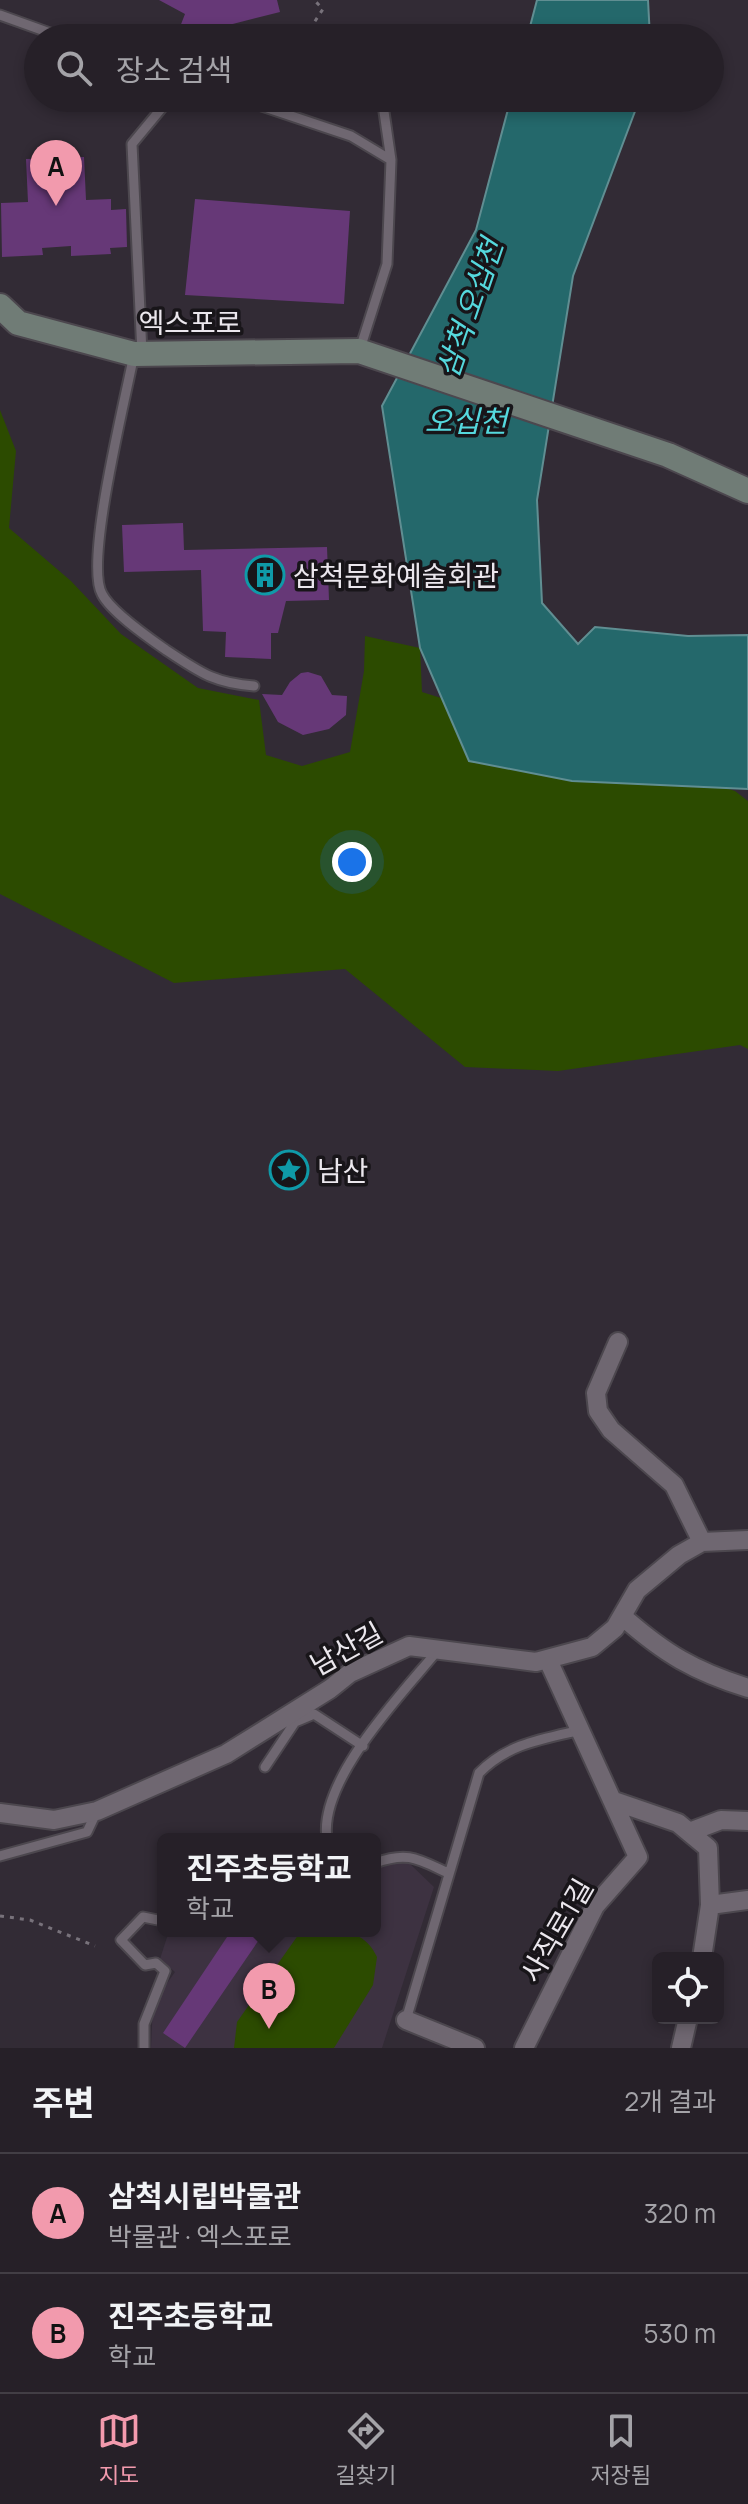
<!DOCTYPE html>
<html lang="ko">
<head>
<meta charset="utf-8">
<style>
	body { margin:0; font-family:Manrope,"Noto Sans KR",sans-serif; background:#2e2830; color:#f1f3f6 }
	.controls { position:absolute; right:24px; bottom:24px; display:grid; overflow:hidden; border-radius:12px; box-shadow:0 4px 12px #0003 }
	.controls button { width:72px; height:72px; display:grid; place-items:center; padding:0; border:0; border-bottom:2px solid #423e45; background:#262028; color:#f1f3f6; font:40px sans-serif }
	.you { position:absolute; left:352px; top:862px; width:28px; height:28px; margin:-20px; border:6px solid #fff; border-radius:50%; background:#1a73e8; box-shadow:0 0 0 12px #1a73e833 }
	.badge { display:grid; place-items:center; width:52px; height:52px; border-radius:50%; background:#f29aad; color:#111; font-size:26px; font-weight:700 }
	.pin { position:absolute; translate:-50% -66px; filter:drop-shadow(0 2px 4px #0008) }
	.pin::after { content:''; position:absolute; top:42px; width:28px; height:24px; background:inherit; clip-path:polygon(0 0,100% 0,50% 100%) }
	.popup { position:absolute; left:157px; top:1833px; width:224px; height:104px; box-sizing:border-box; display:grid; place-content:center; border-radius:12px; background:#262028; filter:drop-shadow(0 2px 6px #0005); font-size:26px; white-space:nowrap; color:#a4a3a8 }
	.popup b { font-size:30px; color:#f1f3f6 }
	.popup::after { content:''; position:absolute; left:50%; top:100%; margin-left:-16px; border:16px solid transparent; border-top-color:#262028 }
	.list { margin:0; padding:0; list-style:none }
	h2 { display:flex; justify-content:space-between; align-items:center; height:104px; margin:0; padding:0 32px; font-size:34px }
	h2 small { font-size:26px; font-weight:400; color:#a4a3a8 }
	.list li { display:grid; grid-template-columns:52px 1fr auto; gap:24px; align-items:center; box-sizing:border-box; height:120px; padding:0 32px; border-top:2px solid #423e45 }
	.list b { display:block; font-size:30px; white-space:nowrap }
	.list p { margin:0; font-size:26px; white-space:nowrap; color:#a4a3a8 }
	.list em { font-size:26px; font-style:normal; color:#a4a3a8 }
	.icon { flex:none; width:44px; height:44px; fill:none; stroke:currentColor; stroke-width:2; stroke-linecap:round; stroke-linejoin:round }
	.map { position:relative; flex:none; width:748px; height:2048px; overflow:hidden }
	.search { position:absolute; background:#262028; box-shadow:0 4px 12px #0003; left:24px; right:24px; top:24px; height:88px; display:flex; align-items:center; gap:20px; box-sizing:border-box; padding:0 28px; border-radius:44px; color:#a4a3a8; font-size:30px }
	.sheet { height:344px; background:#262028 }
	nav { display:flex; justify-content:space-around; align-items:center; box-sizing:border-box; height:112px; border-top:2px solid #423e45; background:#262028; font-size:22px; color:#a4a3a8 }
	nav a { display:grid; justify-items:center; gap:4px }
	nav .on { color:#f29aad }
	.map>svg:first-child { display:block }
	.built { fill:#3d3241 }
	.green { fill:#2c4b00 }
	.water { fill:#24686b; stroke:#608e92; stroke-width:2 }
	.building { fill:#663877 }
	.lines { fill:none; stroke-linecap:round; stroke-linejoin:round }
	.lane-casing { stroke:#4c474e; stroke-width:13 }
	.street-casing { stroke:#4c474e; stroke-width:22 }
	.secondary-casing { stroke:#4c474e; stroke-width:28 }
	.path { stroke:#78727b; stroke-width:3; stroke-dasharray:4 6; stroke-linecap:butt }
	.lane { stroke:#6f6771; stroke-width:9 }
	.street { stroke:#6f6771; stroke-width:18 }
	.secondary { stroke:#707c76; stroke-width:24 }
	.labels { text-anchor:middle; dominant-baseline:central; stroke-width:7; stroke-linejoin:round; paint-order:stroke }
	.street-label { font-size:28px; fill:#ebe7ed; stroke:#181519 }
	.poi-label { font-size:28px; fill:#ebe7ed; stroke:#181519; text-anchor:start }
	.water-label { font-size:30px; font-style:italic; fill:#55d8dd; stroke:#181519 }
</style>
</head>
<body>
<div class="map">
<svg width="748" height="2048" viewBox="0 0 748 2048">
	<rect width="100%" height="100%" fill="#322b35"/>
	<path class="built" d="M400,1859l9,4 25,24 -52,161h-231l2,-45 22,-31 -15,-13 9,-28h206v-63z"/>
	<path class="green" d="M0,410l16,41 -7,77 62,53 50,53 77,54 61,12 7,55 36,11 48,-14 14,-81 1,-35 55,12 2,44 313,99 13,10v248l-8,-4 -182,26 -93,-4 -120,-98 -171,14 -174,-89z
		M301,1931c30,0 61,-7 76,26l-4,28 -39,63h-100l3,-26z"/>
	<path class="water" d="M537,0h111l2,38h-123z
		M511,98h129l-67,178 -36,224 5,103 36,41 17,-17 93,9 60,-1v154l-176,-8 -103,-20 -49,-113 -38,-242 94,-176z"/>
	<path class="building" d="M159,0h118l3,12 -59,15 -5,11h-24l-14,-6 7,-18z
		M84,157l2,43 25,-1v11l15,-1 1,38 -17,1 1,6 -40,2v-10l-29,2 1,7 -41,2 -1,-54 27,-1 -2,-43z
		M195,199l155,12 -6,93 -159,-9z
		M183,523l1,27 143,-3 2,53 -43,1 -8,32h-7v26l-46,-2 1,-25 -23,-1 -2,-61 -77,2 -2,-47z
		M308,672l13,4 11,19 15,1 -1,19 -17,14 -26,6 -25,-13 -16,-28 20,1 8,-13 11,-9z
		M231,1931h34l-80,117 -22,-15z"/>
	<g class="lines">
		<defs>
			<path id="lane" d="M0,15l64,23
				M357,37v1
				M238,98l113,38 40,24
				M360,349l27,-85 4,-104 -9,-62
				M142,353l-10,-209 38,-46
				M134,354c-8,43 -50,209 -32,240 9,18 47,44 64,56 34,22 47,33 88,36
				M265,1767l30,-45 19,-8 49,32
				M327,1839c-9,-59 75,-145 111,-189
				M0,1856l87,-24 10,-21
				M375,1863c33,-12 43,-4 73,10
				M406,2020l73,-247c28,-29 63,-34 102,-43
				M144,2048v-24l21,-53 -9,-8 -11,2 -24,-25 22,-23 20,4"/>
			<path id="street" d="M618,1342l-22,51 2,18 13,19 63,55 28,57
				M622,1616c43,38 72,55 126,72
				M614,1801l64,22 30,25 2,57 38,-5
				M0,1813l54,7 43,-9 129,-57 104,-65 20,-16 59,-27 127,16 56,-15 23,-19 22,-38 42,-35 23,-13 46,-2
				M692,1831l29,-11 27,1
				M702,1958l8,-53
				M406,2020l69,28
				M524,2048l71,-142 43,-49 -90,-197
				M681,2048l7,-30"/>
			<path id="secondary" d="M0,306l18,17 116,31 225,-3 309,104 80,36"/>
		</defs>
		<use href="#lane" class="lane-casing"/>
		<use href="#street" class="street-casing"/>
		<use href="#secondary" class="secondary-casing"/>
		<path class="path" d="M304,38l19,-29 -9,-9
			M0,1916l30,4 65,26"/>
		<use href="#lane" class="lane"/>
		<use href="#street" class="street"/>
		<use href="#secondary" class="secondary"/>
	</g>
	<defs>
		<symbol id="building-ring" viewBox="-11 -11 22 22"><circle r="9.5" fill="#181519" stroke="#0f9aa8" stroke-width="1.5"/><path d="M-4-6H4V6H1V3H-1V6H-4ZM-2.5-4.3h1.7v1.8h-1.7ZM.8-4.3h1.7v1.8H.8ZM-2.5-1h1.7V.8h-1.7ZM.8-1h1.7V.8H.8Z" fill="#0f9aa8"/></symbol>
		<symbol id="sight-ring" viewBox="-11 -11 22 22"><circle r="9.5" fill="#181519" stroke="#0f9aa8" stroke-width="1.5"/><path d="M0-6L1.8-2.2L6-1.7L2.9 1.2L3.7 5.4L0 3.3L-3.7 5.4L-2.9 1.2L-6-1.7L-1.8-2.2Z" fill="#0f9aa8"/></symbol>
	</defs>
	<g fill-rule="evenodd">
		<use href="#building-ring" x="243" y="553" width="44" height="44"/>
		<use href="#sight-ring" x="267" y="1148" width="44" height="44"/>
	</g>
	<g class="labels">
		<g class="street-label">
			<text x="190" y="322">엑스포로</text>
			<text transform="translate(346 1648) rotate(-29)">남산길</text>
			<text transform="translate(556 1930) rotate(-60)">사직로1길</text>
		</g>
		<g class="poi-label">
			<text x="293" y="575">삼척문화예술회관</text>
			<text x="317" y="1170">남산</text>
		</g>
		<g class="water-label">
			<text transform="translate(469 308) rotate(-71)">삼척 오십천</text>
			<text x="466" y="420">오십천</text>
		</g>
	</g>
</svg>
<div class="controls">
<button><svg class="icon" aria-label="locate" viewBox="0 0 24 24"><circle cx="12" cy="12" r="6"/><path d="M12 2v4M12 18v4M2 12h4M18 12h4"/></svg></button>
</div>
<div class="you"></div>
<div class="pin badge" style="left:56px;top:206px">A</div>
<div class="pin badge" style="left:269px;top:2029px">B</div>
<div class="popup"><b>진주초등학교</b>학교</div>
<div class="search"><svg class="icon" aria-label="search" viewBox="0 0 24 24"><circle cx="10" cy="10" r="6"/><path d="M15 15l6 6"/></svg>장소 검색</div>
</div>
<section class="sheet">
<h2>주변<small>2개 결과</small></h2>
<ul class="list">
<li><span class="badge">A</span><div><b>삼척시립박물관</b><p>박물관 · 엑스포로</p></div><em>320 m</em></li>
<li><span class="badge">B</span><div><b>진주초등학교</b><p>학교</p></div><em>530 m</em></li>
</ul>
</section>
<nav>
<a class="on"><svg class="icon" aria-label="map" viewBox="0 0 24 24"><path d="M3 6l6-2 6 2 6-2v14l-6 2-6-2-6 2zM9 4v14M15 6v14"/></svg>지도</a>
<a><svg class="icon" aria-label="directions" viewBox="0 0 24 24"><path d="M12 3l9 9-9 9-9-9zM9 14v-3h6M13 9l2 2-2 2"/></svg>길찾기</a>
<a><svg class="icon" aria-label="saved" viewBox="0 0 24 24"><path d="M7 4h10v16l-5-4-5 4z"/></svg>저장됨</a>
</nav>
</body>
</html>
